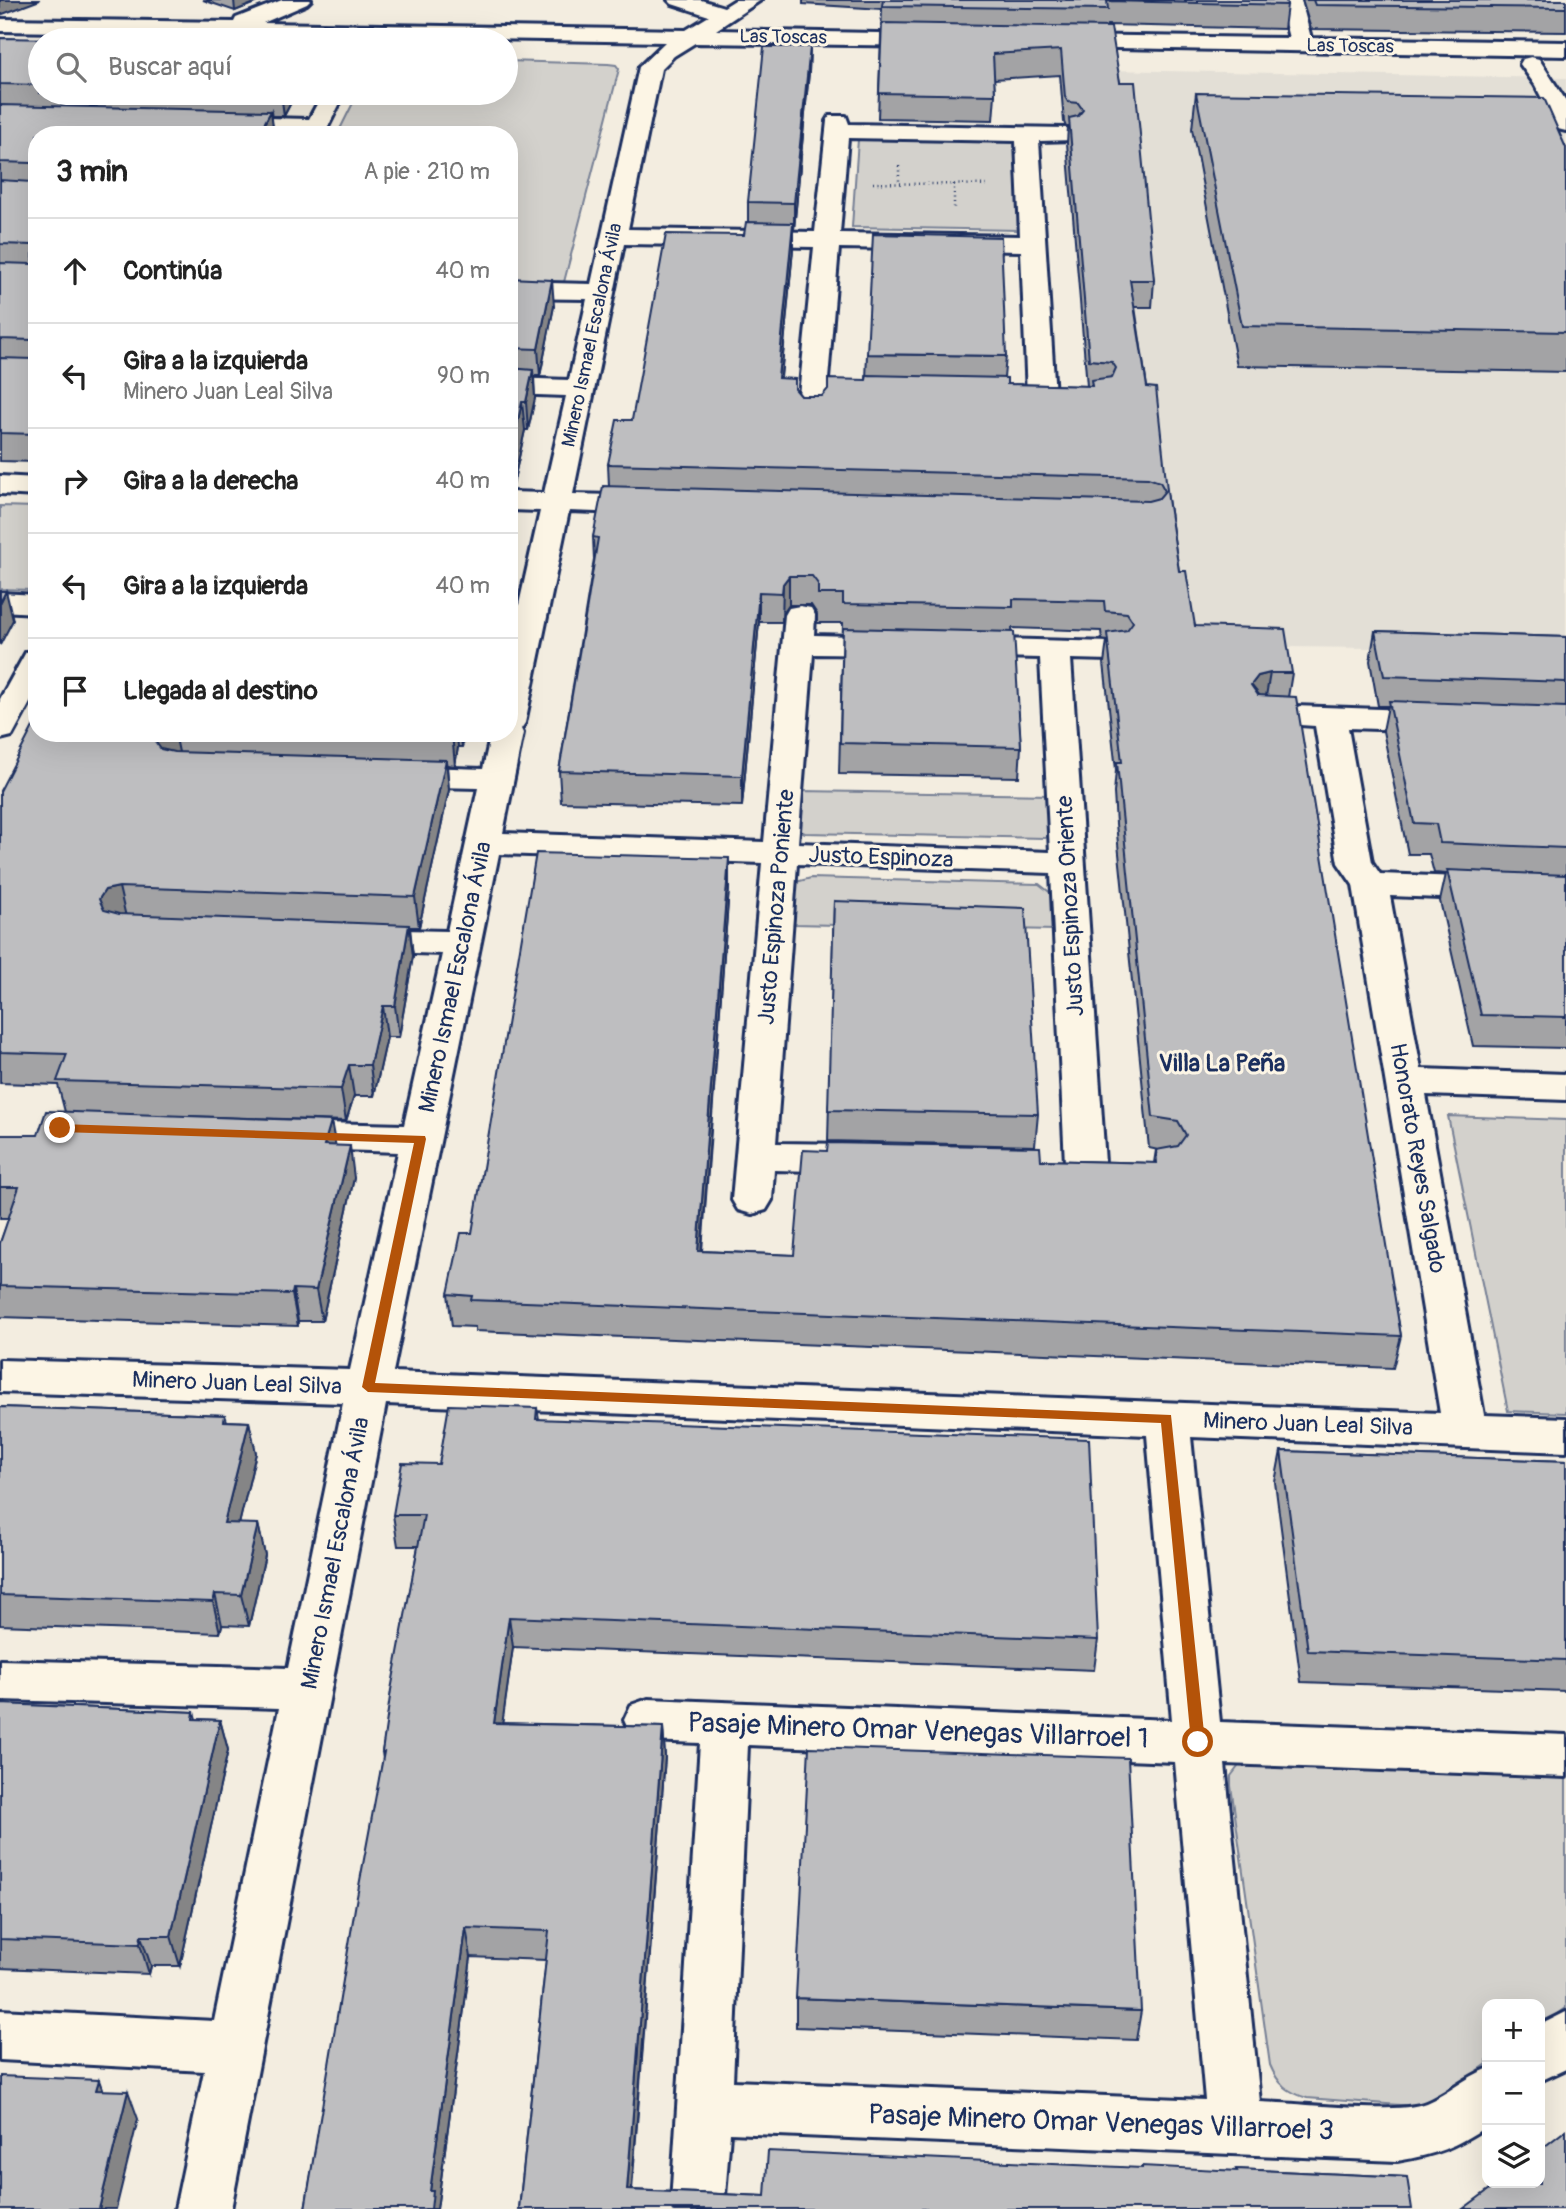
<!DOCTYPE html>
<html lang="es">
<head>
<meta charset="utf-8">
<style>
	body { margin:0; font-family:Pangolin,sans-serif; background:#f2f2f2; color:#222 }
	.controls { position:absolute; right:21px; bottom:21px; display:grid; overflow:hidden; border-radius:14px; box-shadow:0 7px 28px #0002 }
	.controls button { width:63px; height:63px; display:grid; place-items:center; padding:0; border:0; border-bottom:2px solid #e0e0e0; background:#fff; color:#222; font:35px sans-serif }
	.stop { position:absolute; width:21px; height:21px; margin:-16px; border:5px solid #b45309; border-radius:50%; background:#fff }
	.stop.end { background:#b45309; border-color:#fff; box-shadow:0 2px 7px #0008 }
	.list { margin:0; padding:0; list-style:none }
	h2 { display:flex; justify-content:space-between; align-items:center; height:91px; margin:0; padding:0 28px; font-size:30px }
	h2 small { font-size:23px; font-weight:400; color:#767676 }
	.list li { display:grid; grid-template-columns:46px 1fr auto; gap:21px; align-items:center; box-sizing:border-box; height:105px; padding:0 28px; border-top:2px solid #e0e0e0 }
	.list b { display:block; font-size:26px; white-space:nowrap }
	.list p { margin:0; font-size:23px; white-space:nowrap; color:#767676 }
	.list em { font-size:23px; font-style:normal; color:#767676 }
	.icon { flex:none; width:38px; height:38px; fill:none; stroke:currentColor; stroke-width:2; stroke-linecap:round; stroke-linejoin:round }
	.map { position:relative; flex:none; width:1566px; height:2209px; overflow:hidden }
	.search { position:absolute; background:#fff; box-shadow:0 7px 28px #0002; left:28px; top:28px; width:490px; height:77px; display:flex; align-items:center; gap:18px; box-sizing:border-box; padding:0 24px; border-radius:38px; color:#767676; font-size:26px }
	.panel { position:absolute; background:#fff; box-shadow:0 7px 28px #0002; left:28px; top:126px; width:490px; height:616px; border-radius:28px }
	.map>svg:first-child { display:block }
	.built { fill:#e3dfd6 }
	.green { fill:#d3d1cc; stroke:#778095; stroke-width:2 }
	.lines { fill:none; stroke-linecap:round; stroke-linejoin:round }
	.minor-casing { stroke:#1b2f5e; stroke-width:6 }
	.path { stroke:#1b2f5e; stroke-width:2.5; stroke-dasharray:1 3.5; stroke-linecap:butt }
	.minor { fill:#fcf5e5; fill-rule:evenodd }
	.wall { fill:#a3a3a5; stroke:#1b2f5e; stroke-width:2 }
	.shaded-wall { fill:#858586; stroke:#1b2f5e; stroke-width:2 }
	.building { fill:#bebec0; stroke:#1b2f5e; stroke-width:2 }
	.route { fill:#b45309 }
	.labels { text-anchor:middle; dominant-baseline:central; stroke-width:6; stroke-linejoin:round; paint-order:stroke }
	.far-street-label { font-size:19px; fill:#1b2f5e; stroke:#fcf5e5 }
	.street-label { font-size:23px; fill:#1b2f5e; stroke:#fcf5e5 }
	.neighbourhood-label { font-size:24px; font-weight:bold; fill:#1b2f5e; stroke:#fcf5e5 }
	.near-street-label { font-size:28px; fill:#1b2f5e; stroke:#fcf5e5 }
</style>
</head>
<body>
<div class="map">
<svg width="1566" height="2209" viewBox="0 0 1566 2209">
	<rect width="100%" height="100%" fill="#f3ede0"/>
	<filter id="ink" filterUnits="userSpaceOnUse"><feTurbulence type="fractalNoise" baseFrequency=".0143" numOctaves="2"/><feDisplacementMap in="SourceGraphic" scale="14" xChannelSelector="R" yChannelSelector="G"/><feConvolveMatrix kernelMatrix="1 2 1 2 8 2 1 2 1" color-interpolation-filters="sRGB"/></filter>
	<g filter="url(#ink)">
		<path class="built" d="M1100,70l466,8v572l-386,-4z"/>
		<path class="green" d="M506,61l102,3 8,1 3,4 -55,213 -55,-1v-146h-172l21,-42h148z
			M858,139l157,3 4,88 -167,-3z
			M0,506l37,1v74l-5,9 -32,-1z
			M800,791l250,4 3,38 -8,5 -240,-5 -7,-3z
			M811,878l228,6 13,10 3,36 -261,-6 2,-42z
			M1448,1116l118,4v293l-58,-2z
			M1241,1763l325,11v234l-26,19v-23h-53v60l-51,36 -23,6 -106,-8c-20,-6 -29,-14 -37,-33l-39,-279v-10z"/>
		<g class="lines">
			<defs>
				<path id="minor" d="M282,0h29l-4,4 -44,19 423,7 23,-14 -37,-12 -4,-4h33l23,7 11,-7h26l-45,30 216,4 8,1 3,5 -3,5 -8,1 -237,-3 -21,13 -13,13 -33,160 187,3 12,-111 3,-5h16l3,8 217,4 8,2 4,5 -4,5 -35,1 16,255 -4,6 -10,2 -10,-2 -4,-6 -6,-145 -182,-3 -14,167 -4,6 -10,2 -10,-2 -4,-6 17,-168 -190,-3 -51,250 78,2 10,3 5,6 -5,6 -10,3 -82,-3 -44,212 -4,6 2,4 -20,100 261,9 21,-227 4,-7 11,-2 11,2 4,7 -1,20 80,2 11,2 5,7 -5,7 -11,2 -81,-1 -15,189 252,9 -10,-194 -75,-2 -11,-2 -5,-7 5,-7 11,-2 146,4 11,2 5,7 -5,7 -11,2 -40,-1 34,504 -6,10 -14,4 -14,-4 -6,-10 -14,-290 -254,-9 -21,279 79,1 14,4 6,10 -6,10 -14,4 -81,-2 -2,30 -6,10 -14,4 -14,-4 -6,-10 30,-337 -263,-9 -106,518 1047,41 -87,-528 -15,-22 -23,-137 -61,-4 -5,-7 5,-7 11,-3 173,6 11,3 5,7 -5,7 -11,3 -90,-3 24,134 8,12 186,7v22l-176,-7 31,173 145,5v26l-140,-5 58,320 82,3v34l-375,-15 29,285 346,13v42l-341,-13 35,338c37,1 136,13 166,1 22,-9 39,-26 61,-34v57c-34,22 -49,28 -90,35l-667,-28 -6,76h-50l-3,-6 29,-460 -52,-2 -17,-6 -7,-15 7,-15 17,-6 524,21 -25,-285 -761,-31 -155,805h-56l29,-138 -204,-11v-50l214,11 65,-313 -279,-8v-40l288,8 55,-265 -343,-11v-32l350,10 48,-218 -115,-4 -14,-3 -5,-10 5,-10 14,-3 121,3 38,-171 -83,-3 -13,-3 -5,-8 5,-8 13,-3 88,2 31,-143 -83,-2 -12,-3 -5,-7 5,-7 12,-3 88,3 8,-36h18v-84l31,-138 -31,-1v-18l35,1 22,-97 -57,-2v-16l60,2 18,-81 -78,-1v-16l82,2 48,-217 26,-25 -665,-11v-12l234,3 2,-4zM848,138l168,3 4,95 -180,-3zM748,1745l427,17 30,338 -472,-19z
					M1279,0h22l10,38 255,4v14l-504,-9 -8,-1 -3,-5 3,-5 8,-1 227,3z
					M1531,57l8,2 27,42v30l-8,-2 -3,-5 -20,-39 -15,-21 3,-5z
					M323,93h22l-21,42 -103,-4 -8,-2 -3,-5 3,-5 8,-2 88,2z
					M0,476l37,2v18l-37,-2z
					M0,593l37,2v18l-37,-2z
					M37,650v40l-25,46 -12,3v-40l26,-47z
					M1566,2012v57l-26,12v-56z"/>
			</defs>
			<use href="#minor" class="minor-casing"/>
			<path class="path" d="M899,166v17
				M873,183l117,2
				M954,184v24"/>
			<use href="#minor" class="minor"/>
		</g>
		<path class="wall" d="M203,0h59l-27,11z
			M803,0h483l1,5 -3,24 -177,-4 -1,2 14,55 34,198 -2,27h-17l12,80 21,112 11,72 16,55 97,47 -4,24 113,639 -8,32 -918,-37v-4l-23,-1 -4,-32 24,-61 257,-345 -27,363 92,4 247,-95 113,3 2,-13h2l-9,-2 -33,-324 -2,-31 2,-23 -12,-107 3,-22 -5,-1 -1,-9 -89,-3 9,119 -2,30 -180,-3 4,-151h-26v-9l-6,-9h-22l-6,9 -1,8h-23l-17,184 -181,-4 -2,-31 35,-212 -1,-22 16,-51 -1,-22 24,-44 112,-185 4,-13v-20l62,-155 -1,25 -15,157h-1v20l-12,129 14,11 6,7h21l44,-16 1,-26 139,2 -2,22 3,6 80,2 -20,-243 1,-16h-2l-2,-5 -4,-47 -66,4 1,16 -2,25 -115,-2 4,-109 -79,-5z
			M1302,0h264v32l-255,-3z
			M0,38l40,2v53h256l-12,23h-13l3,19h-237v327l-37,-1z
			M1196,93l370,55v224l-329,-6 -45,-237z
			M509,278l45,28 -14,70h-6l1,22 -7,32h-3l-13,59 -3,2z
			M1375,631l191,6v411l-93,-2 -33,-145 6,-27 -12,-1 -5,-19h-21l-25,-123 5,-25h-10l-8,-45z
			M37,733h428l-3,14h-4l-3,19 -8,-1 2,25 -30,137h-9l3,29 -14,81h-12l-13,59h-20l-8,25 -159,-5 148,30 19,32 -32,143h-24v5l-298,-9v-74l9,-25h-9v-83h38l27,-23 -7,-27 -58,-2v-292z
			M834,901l204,213 -3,32 -207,-5z
			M0,1407l225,8 2,6 22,1 7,31 -17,71h19l7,31 -16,71 -27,-1 -2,8 -220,-8z
			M537,1408l2,11 559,221 -4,30 -581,-23 -11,76 161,4 2,30 -33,433 133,6 377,-28 94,3v-2l171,8 -888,32 27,-249 -75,-3 -34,252h-132l78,-450 -1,-7 36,-206h-20l-5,-31 46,-51z
			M1281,1451l285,10v230l-265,-9 -26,-200z
			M0,1704l194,8 2,7 24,1 8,30 -48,216h-29l-2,8 -149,-6z
			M796,1998l345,13 -5,29 -340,-13z"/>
		<path class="shaded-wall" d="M0,0h40l-40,15z
			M234,0h28l-27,11z
			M810,47l-1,25 -15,157v-26z
			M281,93h15l-12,23z
			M271,111l3,24h-16z
			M793,223v26l-15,157v-28z
			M552,280l2,26 -14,70 -2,-27z
			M533,370l2,28 -7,32 -2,-28z
			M522,402l3,28 -13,59 -3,2v-30z
			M789,576v29l-6,9 -1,8 1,-38z
			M6,591l7,29 -13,25v-42z
			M759,592v30l-17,184v-30z
			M1270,673l-5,29 -14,-17 7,-9z
			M159,733h16l5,24 -20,13 -6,-30z
			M452,733h5l1,14 -3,19z
			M460,733h5l-3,14z
			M446,760l3,30 -30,137 -4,-30z
			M729,858v30l-30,394 -1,-31z
			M119,887l7,30 -20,13 -7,-31 6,-9z
			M409,925l4,31 -14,81 -4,-31z
			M383,1006l4,31 -13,59 -4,-31z
			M349,1065l5,31 -8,25 -5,-32z
			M331,1121l6,32 -13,-8z
			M350,1146l4,32 -32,143 -6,-31z
			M293,1289l5,32v5l-6,-32z
			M249,1422l7,31 -24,101 -8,-31z
			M258,1524l7,31 -16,71 -8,-31z
			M215,1594l7,31 -2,8 -7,-31z
			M509,1617l4,30 -15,107 -4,-31z
			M220,1720l8,30 -48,216 -9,-30z
			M663,1727l2,30 -35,452 -3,-19z
			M466,1928l5,29 -34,252h-6l-1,-18z
			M141,1936l10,30 -2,8 -9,-30z
			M99,2080l10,28 -13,-18z
			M128,2091l10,28 -22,90h-17z"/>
		<path class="building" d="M883,0h403l1,5 -180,-4 1,8 -226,-3z
			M1313,0h253v8l-251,-3z
			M882,23l229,4 9,55h15l19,198h-24l17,107 9,1 12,111 11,72h7l9,55 90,3 7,44h-22l-12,3 -7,9 7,10 38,2 105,639 -930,-36 1,-4 -24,-2 13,-61h11l64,-380 193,5 -31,393 96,4 9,-105 24,1 1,-8 212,4 1,13 116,3 -1,-13 22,-4 8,-11 -8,-14 -25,-4 -33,-323 -3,-32h5l-15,-129 20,-3 6,-8 -6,-9 -22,-2 -1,-10 -91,-2v8l-170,-3v-10h-25v-10l-6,-8h-23l-6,8 -1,9 -23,-1 -17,184 -183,-5 26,-153 13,-80 -5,-1 10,-51 545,15 11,-3 6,-7 -5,-9 -12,-4 -540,-14 9,-44h15l34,-186 78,1 2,-13 47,1 -15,155 17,1v10l6,7h21l6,-7v-10l38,1 1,-5 140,3v6l85,2 -1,-6 21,-3 4,-9 -4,-6 -23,-2 -20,-242 9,-2 5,-6 -5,-7 -10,-1 -3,-5 -4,-47 -68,4 2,41 -116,-2z
			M0,38l114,2h-74v45l-40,-1z
			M764,47h46l-16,156 -46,-1z
			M1196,93l348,5 22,50v184l-324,-6z
			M0,105l271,6 -13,24h-221v299l-37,-1v-75l33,1v-19l-33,-1v-76l33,1v-19l-33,-1v-64l32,2 2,-3v-14l-2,-2 -32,-1z
			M873,234l128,3 5,119 -139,-2z
			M509,278l43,2 -14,69 -29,-1z
			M509,368l24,2 -7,32h-4l-13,59z
			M0,591h6l-6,12z
			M843,628l171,4 7,115 -181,-4z
			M1375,631l191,6v45l-182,-6z
			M1389,701l177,6v141l-126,-5 -4,-19 -22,-1z
			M37,719v14h122l-5,7 7,9 13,3 272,8 -31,137 -296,-10 -14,3 -6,9 5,11 15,4 290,11 -14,81h-12l-13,59h-21l-8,24 -284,-8 10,-27 -67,-2v-261z
			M376,733h76l-1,2z
			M1447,870l119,5v142l-85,-2z
			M834,901l191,7 13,206 -210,-4z
			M46,1111l285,10 -7,24 26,1 -34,144 -23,-1 -1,5 -292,-8v-43l19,-56h-19v-52h38z
			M449,1405l88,3 -1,11 553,20 9,201 -589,-23 -15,106 169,4 -36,463 138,6 3,-45 374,17v-2l95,5 -1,-2 171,8 5,32h-893l30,-278 -83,-3 -36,263h3l-2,18h-126l51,-307 28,-150h-2l9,-62 33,-175h-31l9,-52 37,1z
			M0,1407l225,8 -1,6 25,1 -25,101 34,1 -17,71 -26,-1 -2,8 -213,-7z
			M1281,1451l285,10v199l-258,-9z
			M0,1704l194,8 -1,7 27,1 -49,216h-30l-1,8 -140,-5z
			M809,1747l319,11 13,253 -345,-13z
			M0,2076l99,4 -3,10 32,1 -29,118h-99z
			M1566,2130v79h-103l35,-26h42v-33z"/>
	</g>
	<path class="route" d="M60,1124l365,12 1,3 -51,244 796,32 34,327 -2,5h-10l-2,-5 -30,-319 -793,-31 -6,-5 52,-244 -354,-11 -6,-4z"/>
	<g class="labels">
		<g class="far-street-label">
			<text transform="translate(783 37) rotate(1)">Las Toscas</text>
			<text transform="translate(1350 46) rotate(1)">Las Toscas</text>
			<text transform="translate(592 335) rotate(-78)">Minero Ismael Escalona Ávila</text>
		</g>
		<g class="street-label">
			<text transform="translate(881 857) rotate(2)">Justo Espinoza</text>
			<text transform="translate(1070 906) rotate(-93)">Justo Espinoza Oriente</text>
			<text transform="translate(776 907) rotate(-85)">Justo Espinoza Poniente</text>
			<text transform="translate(455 977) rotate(-78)">Minero Ismael Escalona Ávila</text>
			<text transform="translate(1418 1158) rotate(80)">Honorato Reyes Salgado</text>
			<text transform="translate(237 1383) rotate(2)">Minero Juan Leal Silva</text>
			<text transform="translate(1308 1424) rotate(2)">Minero Juan Leal Silva</text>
			<text transform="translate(335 1553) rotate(-79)">Minero Ismael Escalona Ávila</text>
		</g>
		<g class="neighbourhood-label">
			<text x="1222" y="1063">Villa La Peña</text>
		</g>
		<g class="near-street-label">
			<text transform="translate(918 1731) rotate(2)">Pasaje Minero Omar Venegas Villarroel 1</text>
			<text transform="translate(1101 2123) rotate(2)">Pasaje Minero Omar Venegas Villarroel 3</text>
		</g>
	</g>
</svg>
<div class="controls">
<button>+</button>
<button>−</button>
<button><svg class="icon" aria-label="layers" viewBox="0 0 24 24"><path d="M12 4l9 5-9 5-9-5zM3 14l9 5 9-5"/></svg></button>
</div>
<div class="stop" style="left:1198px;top:1742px"></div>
<div class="stop end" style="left:60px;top:1128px"></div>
<div class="search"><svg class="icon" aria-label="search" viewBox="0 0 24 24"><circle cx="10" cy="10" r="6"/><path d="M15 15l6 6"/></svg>Buscar aquí</div>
<section class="panel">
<h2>3 min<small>A pie · 210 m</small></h2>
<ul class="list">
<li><svg class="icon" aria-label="ahead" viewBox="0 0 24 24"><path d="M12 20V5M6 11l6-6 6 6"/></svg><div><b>Continúa</b></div><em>40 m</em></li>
<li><svg class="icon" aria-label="left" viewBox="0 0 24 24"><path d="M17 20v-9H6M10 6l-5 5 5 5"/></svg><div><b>Gira a la izquierda</b><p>Minero Juan Leal Silva</p></div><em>90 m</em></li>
<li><svg class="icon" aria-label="right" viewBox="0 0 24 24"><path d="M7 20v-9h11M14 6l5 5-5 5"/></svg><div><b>Gira a la derecha</b></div><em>40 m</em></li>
<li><svg class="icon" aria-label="left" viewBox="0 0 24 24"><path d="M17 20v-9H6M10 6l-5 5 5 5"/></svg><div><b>Gira a la izquierda</b></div><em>40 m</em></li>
<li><svg class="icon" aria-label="arrive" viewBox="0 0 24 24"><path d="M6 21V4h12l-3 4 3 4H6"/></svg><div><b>Llegada al destino</b></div></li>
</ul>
</section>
</div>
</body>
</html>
